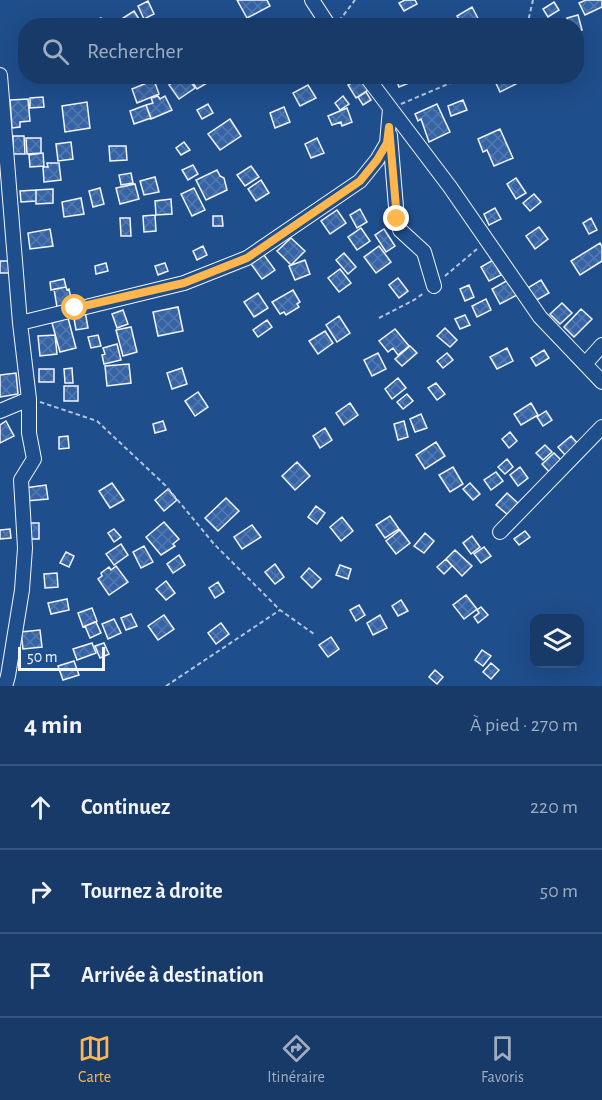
<!DOCTYPE html>
<html lang="fr">
<head>
<meta charset="utf-8">
<style>
	body { margin:0; font-family:"Alegreya Sans",sans-serif; background:#244571; color:#f1f3f6 }
	.controls { position:absolute; right:18px; bottom:18px; display:grid; overflow:hidden; border-radius:12px; box-shadow:0 6px 24px #0002 }
	.controls button { width:54px; height:54px; display:grid; place-items:center; padding:0; border:0; border-bottom:2px solid #36547d; background:#173a69; color:#f1f3f6; font:30px sans-serif }
	.scale { position:absolute; left:18px; bottom:15px; width:87px; box-sizing:border-box; padding-left:6px; border:3px solid #f2f6ff; border-top:0; font-size:16px; line-height:21px; white-space:nowrap; color:#f2f6ff; -webkit-text-stroke:4px #1f4e8c; paint-order:stroke }
	.stop { position:absolute; width:18px; height:18px; margin:-14px; border:4px solid #ffb74d; border-radius:50%; background:#fff }
	.stop.end { background:#ffb74d; border-color:#fff; box-shadow:0 2px 6px #0008 }
	.list { margin:0; padding:0; list-style:none }
	h2 { display:flex; justify-content:space-between; align-items:center; height:78px; margin:0; padding:0 24px; font-size:26px }
	h2 small { font-size:20px; font-weight:400; color:#9eadc0 }
	.list li { display:grid; grid-template-columns:39px 1fr auto; gap:18px; align-items:center; box-sizing:border-box; height:84px; padding:0 24px; border-top:2px solid #36547d }
	.list b { display:block; font-size:22px; white-space:nowrap }
	.list em { font-size:20px; font-style:normal; color:#9eadc0 }
	.icon { flex:none; width:33px; height:33px; fill:none; stroke:currentColor; stroke-width:2; stroke-linecap:round; stroke-linejoin:round }
	.map { position:relative; flex:none; width:602px; height:686px; overflow:hidden }
	.search { position:absolute; background:#173a69; box-shadow:0 6px 24px #0002; left:18px; right:18px; top:18px; height:66px; display:flex; align-items:center; gap:15px; box-sizing:border-box; padding:0 21px; border-radius:24px; color:#9eadc0; font-size:22px }
	.sheet { height:330px; background:#173a69 }
	nav { display:flex; justify-content:space-around; align-items:center; box-sizing:border-box; height:84px; border-top:2px solid #36547d; background:#173a69; font-size:16px; color:#9eadc0 }
	nav a { display:grid; justify-items:center; gap:3px }
	nav .on { color:#ffb74d }
	.map>svg:first-child { display:block }
	.building { fill:url(#building-cross-hatch); stroke:#f2f6ff; stroke-width:1.5 }
	.lines { fill:none; stroke-linecap:round; stroke-linejoin:round }
	.minor-casing { stroke:#f2f6ff; stroke-width:16 }
	.path { stroke:#b3c4dc; stroke-width:2; stroke-dasharray:4.5 3; stroke-linecap:butt }
	.minor { stroke:#1f4e8c; stroke-width:14 }
	.route { stroke:#ffb74d; stroke-width:8 }
</style>
</head>
<body>
<div class="map">
<svg width="602" height="686" viewBox="0 0 602 686">
	<defs>
		<pattern id="building-cross-hatch" width="8" height="8" patternUnits="userSpaceOnUse" patternTransform="scale(1.5)"><rect width="8" height="8" fill="#3563a3"/><path d="M0 0l8 8M0 8l8-8" fill="none" stroke="#537ab1"/></pattern>
	</defs>
	<rect width="100%" height="100%" fill="#1f4e8c"/>
	<path class="building" d="M237,0h30l3,6 -23,12z
		M405,0h10l2,4 -13,7 -5,-8z
		M586,0h16v7l-17,8 -6,-12z
		M148,1l6,13 -10,5 -6,-13z
		M554,2l5,8 -11,7 -5,-8z
		M472,7l9,17 -2,2h-11l-2,-5 -4,3 -5,-8z
		M134,11l5,8 -12,7 -4,-8z
		M578,15l4,15 -6,1v-5h-7l-2,-8z
		M101,18l3,8h-21v-1z
		M181,76h6l8,12 -16,11 -10,-14z
		M188,76h14l5,7 -10,6z
		M395,76h19l2,4 -17,7z
		M513,76l3,8 -16,8 -7,-15z
		M362,77l8,12 -14,9 -8,-13z
		M154,80l5,14 -22,9 -5,-14z
		M308,85l8,13 -16,8 -7,-13z
		M366,92l5,8 -8,5 -5,-8z
		M158,96l2,3 5,-3 7,14 -21,9 -5,-14 7,-2 -2,-5z
		M343,96l6,8 -9,6 -5,-7z
		M43,97l1,10 -14,1v-10z
		M28,99l2,22 -10,1v5l-8,1 -2,-28z
		M463,100l4,10 -16,6 -3,-10z
		M87,102l3,26 -25,4 -3,-26z
		M208,104l5,9 -11,6 -5,-9z
		M437,104l13,28 -21,10 -8,-23 -3,2 -3,-7z
		M146,105l5,13 -17,6 -4,-13z
		M284,107l6,15 -15,6 -5,-15z
		M347,108l5,14 -10,4 -1,-4 -9,3 -4,-9z
		M230,119l11,17 -21,14 -12,-16z
		M500,129l13,29 -19,8 -7,-16 -4,2 -5,-13z
		M13,136h11l1,18h-12z
		M26,138h15v15l-14,1z
		M317,138l7,15 -13,5 -6,-14z
		M71,142l2,17 -15,2 -2,-17z
		M184,142l6,8 -9,5 -5,-7z
		M109,146h17l1,14 -17,1z
		M43,153l1,13 -14,1 -1,-12z
		M47,163h12l2,17 -17,2 -1,-15h5z
		M193,165l5,9 -10,6 -6,-10z
		M251,166l8,11 -14,9 -8,-11z
		M217,170l3,6 4,2 3,12 -21,10 -10,-20z
		M131,173l2,10 -12,2 -2,-10z
		M155,177l4,15 -15,3 -4,-14z
		M516,178l10,15 -10,6 -9,-15z
		M261,180l8,13 -13,8 -8,-12z
		M135,184l4,15 -19,5 -4,-16z
		M100,188l4,16 -11,3 -4,-16z
		M194,188l11,22 -13,6 -11,-22z
		M53,189v14l-17,1v-14z
		M36,190v11l-15,1 -1,-11z
		M534,194l7,8 -11,9 -7,-8z
		M81,198l3,16 -20,3 -2,-15z
		M171,199l1,15 -16,1 -1,-14z
		M495,208l6,11 -12,6 -5,-11z
		M360,209l7,13 -10,6 -7,-13z
		M337,210l9,13 -16,11 -9,-13z
		M155,215l1,16 -12,1 -1,-16z
		M213,216h9l1,10h-10z
		M120,218h10l1,18h-10z
		M591,218l6,12 -8,4 -6,-11z
		M539,227l9,12 -13,10 -9,-13z
		M361,228l9,13 -13,9 -9,-13z
		M50,229l3,17 -23,3 -2,-16z
		M384,229l11,17 -9,6 -11,-17z
		M291,238l14,13 -14,14 -14,-14z
		M600,243l2,4v14l-22,14 -9,-14z
		M203,246l4,9 -10,5 -4,-9z
		M379,246l12,16 -15,11 -12,-16z
		M344,253l12,14 -8,7 -12,-14z
		M264,255l11,15 -13,9 -11,-15z
		M305,260l5,14 -15,6 -6,-14z
		M493,260l8,15 -12,6 -8,-14z
		M0,261h10v12h-10z
		M106,263l2,8 -12,3 -1,-8z
		M165,263l3,8 -10,4 -3,-9z
		M340,269l11,14 -12,9 -11,-14z
		M398,278l10,13 -9,7 -10,-13z
		M64,279l2,8 -15,3 -1,-8z
		M508,280l9,15 -17,9 -8,-15z
		M541,280l8,13 -16,9 -7,-13z
		M469,285l5,12 -9,4 -5,-12z
		M66,287l1,3 2,-1 3,14 -15,4 -3,-18z
		M293,290l7,12 -3,2 2,3 -13,8 -2,-3 -4,2 -8,-12z
		M258,293l10,15 -14,9 -10,-15z
		M486,299l5,11 -14,7 -5,-11z
		M562,303l10,10 -12,11 -10,-10z
		M178,307l5,24 -25,5 -5,-24z
		M581,309l11,10 -18,18 -10,-10z
		M123,310l5,14 -11,4 -5,-14z
		M85,311l3,17 -12,2 -3,-17z
		M465,315l5,10 -10,4 -5,-10z
		M339,316l11,17 -13,9 -11,-17z
		M68,318l8,30 -16,4 -8,-29z
		M267,320l5,7 -14,10 -5,-7z
		M131,327l6,25 -14,4 -7,-26z
		M445,328l12,12 -7,7 -13,-11z
		M395,329l14,17 -11,9 -5,-7 -5,4 -9,-11z
		M325,331l8,12 -15,11 -9,-13z
		M55,335l2,19 -17,2 -2,-20z
		M98,335l3,11 -10,2 -3,-11z
		M117,344l4,16 -17,4 -2,-9 3,-1 -2,-6z
		M410,346l7,7 -15,13 -7,-7z
		M507,348l6,13 -16,8 -7,-12z
		M544,350l5,8 -13,8 -5,-8z
		M378,353l8,16 -14,7 -8,-16z
		M447,353l6,7 -10,8 -6,-7z
		M129,364l2,19 -24,3 -2,-20z
		M72,368l1,15h-8l-1,-14z
		M182,368l5,16 -15,5 -5,-16z
		M39,369h15v13h-15z
		M16,373l2,21 -18,3v-22z
		M398,378l8,10 -14,11 -7,-10z
		M436,383l9,11 -8,6 -9,-12z
		M64,386h14v15h-14z
		M198,392l10,15 -13,9 -10,-15z
		M407,394l6,7 -10,8 -6,-7z
		M350,403l8,12 -14,10 -8,-12z
		M531,403l7,12 -17,10 -7,-11z
		M546,411l6,9 -9,6 -6,-9z
		M421,414l6,14 -12,4 -5,-13z
		M6,421l8,15 -14,7v-18z
		M163,421l3,9 -11,3 -2,-9z
		M404,421l4,16 -10,3 -4,-16z
		M325,428l7,12 -12,8 -7,-12z
		M510,432l7,9 -8,7 -7,-9z
		M68,436l1,12 -10,1v-12z
		M571,436l7,8 -13,11 -7,-8z
		M436,442l9,14 -20,13 -9,-14z
		M545,445l7,7 -9,8 -7,-7z
		M554,453l9,9 -12,12 -9,-10z
		M507,459l6,8 -8,7 -7,-7z
		M297,462l13,14 -15,14 -13,-14z
		M453,467l10,17 -13,8 -11,-17z
		M520,467l8,11 -10,8 -8,-11z
		M496,472l7,9 -12,9 -7,-10z
		M112,483l12,17 -14,8 -11,-17z
		M470,483l10,11 -7,6 -10,-11z
		M46,485l2,14 -22,2 -1,-13z
		M168,489l9,11 -13,11 -9,-11z
		M507,493l11,10 -10,12 -12,-10z
		M226,498l13,13 -21,20 -13,-13z
		M316,506l9,7 -8,11 -9,-7z
		M390,516l9,13 -14,9 -9,-13z
		M342,517l11,14 -12,10 -11,-14z
		M164,522l15,17 -6,5 2,2 -14,9 -15,-18z
		M25,523h14v16h-14z
		M252,525l9,12 -19,12 -8,-12z
		M10,529l1,9 -11,1v-9z
		M114,529l7,8 -7,5 -6,-9z
		M400,530l10,13 -14,11 -10,-13z
		M525,531l5,6 -11,8 -5,-6z
		M425,533l9,8 -10,12 -10,-7z
		M472,536l8,11 -9,7 -8,-11z
		M121,544l7,11 -14,10 -8,-11z
		M144,546l9,16 -12,6 -8,-16z
		M484,547l7,9 -10,7 -7,-9z
		M455,550l17,16 -10,10 -16,-17z
		M66,552l8,4 -5,11 -9,-4z
		M179,555l6,10 -12,8 -6,-9z
		M446,559l6,7 -8,8 -7,-7z
		M275,564l9,13 -9,7 -10,-12z
		M340,565l11,4 -3,10 -12,-4z
		M116,566l12,16 -19,13 -11,-16 4,-3 -1,-3 8,-6 2,3z
		M309,568l12,11 -9,9 -11,-11z
		M57,573l1,14 -13,1 -1,-14z
		M166,581l9,12 -9,7 -10,-11z
		M218,582l6,10 -9,6 -6,-10z
		M466,595l11,14 -13,10 -11,-14z
		M67,599l2,11 -18,4 -3,-11z
		M401,600l7,11 -10,5 -6,-10z
		M359,605l6,10 -9,6 -6,-11z
		M481,607l7,8 -10,8 -4,-6 5,-4 -2,-3z
		M92,608l5,13 -14,6 -5,-14z
		M131,614l6,12 -11,4 -5,-12z
		M164,615l10,14 -16,11 -10,-14z
		M380,615l7,13 -14,7 -6,-12z
		M114,619l7,14 -13,6 -6,-15z
		M96,622l5,11 -11,5 -5,-12z
		M221,623l8,11 -13,10 -8,-11z
		M40,630l2,17 -19,2 -2,-17z
		M331,637l8,12 -11,8 -9,-12z
		M92,643l4,10 -19,7 -4,-11z
		M104,643l5,11 -9,4 -5,-12z
		M482,650l9,6 -8,10 -8,-6z
		M74,661l5,14 -16,5 -5,-14z
		M491,663l8,7 -8,9 -8,-7z
		M435,670l8,7 -6,7 -8,-7z"/>
	<g class="lines">
		<defs>
			<path id="minor" d="M312,0l17,26
				M0,75l20,248 9,76 -29,12
				M366,76l84,111 90,130 62,65
				M390,135l7,84 3,11 24,22 10,34
				M20,323l164,-40 63,-25 113,-77 17,-21 10,-17 3,-34
				M585,364l17,-19
				M500,532l102,-105
				M0,686l6,-3 2,-7 14,-86 3,-42 -4,-68 13,-21 -5,-26v-34"/>
		</defs>
		<use href="#minor" class="minor-casing"/>
		<path class="path" d="M339,21l16,-21
			M527,26l6,-26
			M401,104l66,-28
			M445,276l32,-27
			M379,318l35,-18 10,-7
			M40,402l57,19 69,65 48,58 66,66 34,24
			M166,686l114,-76"/>
		<use href="#minor" class="minor"/>
	</g>
	<g class="lines">
		<path class="route" d="M75,308l109,-25 63,-25 113,-77 17,-21 10,-17 2,-16 8,92"/>
	</g>
</svg>
<div class="controls">
<button><svg class="icon" aria-label="layers" viewBox="0 0 24 24"><path d="M12 4l9 5-9 5-9-5zM3 14l9 5 9-5"/></svg></button>
</div>
<div class="scale">50 m</div>
<div class="stop" style="left:75px;top:308px"></div>
<div class="stop end" style="left:397px;top:219px"></div>
<div class="search"><svg class="icon" aria-label="search" viewBox="0 0 24 24"><circle cx="10" cy="10" r="6"/><path d="M15 15l6 6"/></svg>Rechercher</div>
</div>
<section class="sheet">
<h2>4 min<small>À pied · 270 m</small></h2>
<ul class="list">
<li><svg class="icon" aria-label="ahead" viewBox="0 0 24 24"><path d="M12 20V5M6 11l6-6 6 6"/></svg><div><b>Continuez</b></div><em>220 m</em></li>
<li><svg class="icon" aria-label="right" viewBox="0 0 24 24"><path d="M7 20v-9h11M14 6l5 5-5 5"/></svg><div><b>Tournez à droite</b></div><em>50 m</em></li>
<li><svg class="icon" aria-label="arrive" viewBox="0 0 24 24"><path d="M6 21V4h12l-3 4 3 4H6"/></svg><div><b>Arrivée à destination</b></div></li>
</ul>
</section>
<nav>
<a class="on"><svg class="icon" aria-label="map" viewBox="0 0 24 24"><path d="M3 6l6-2 6 2 6-2v14l-6 2-6-2-6 2zM9 4v14M15 6v14"/></svg>Carte</a>
<a><svg class="icon" aria-label="directions" viewBox="0 0 24 24"><path d="M12 3l9 9-9 9-9-9zM9 14v-3h6M13 9l2 2-2 2"/></svg>Itinéraire</a>
<a><svg class="icon" aria-label="saved" viewBox="0 0 24 24"><path d="M7 4h10v16l-5-4-5 4z"/></svg>Favoris</a>
</nav>
</body>
</html>
